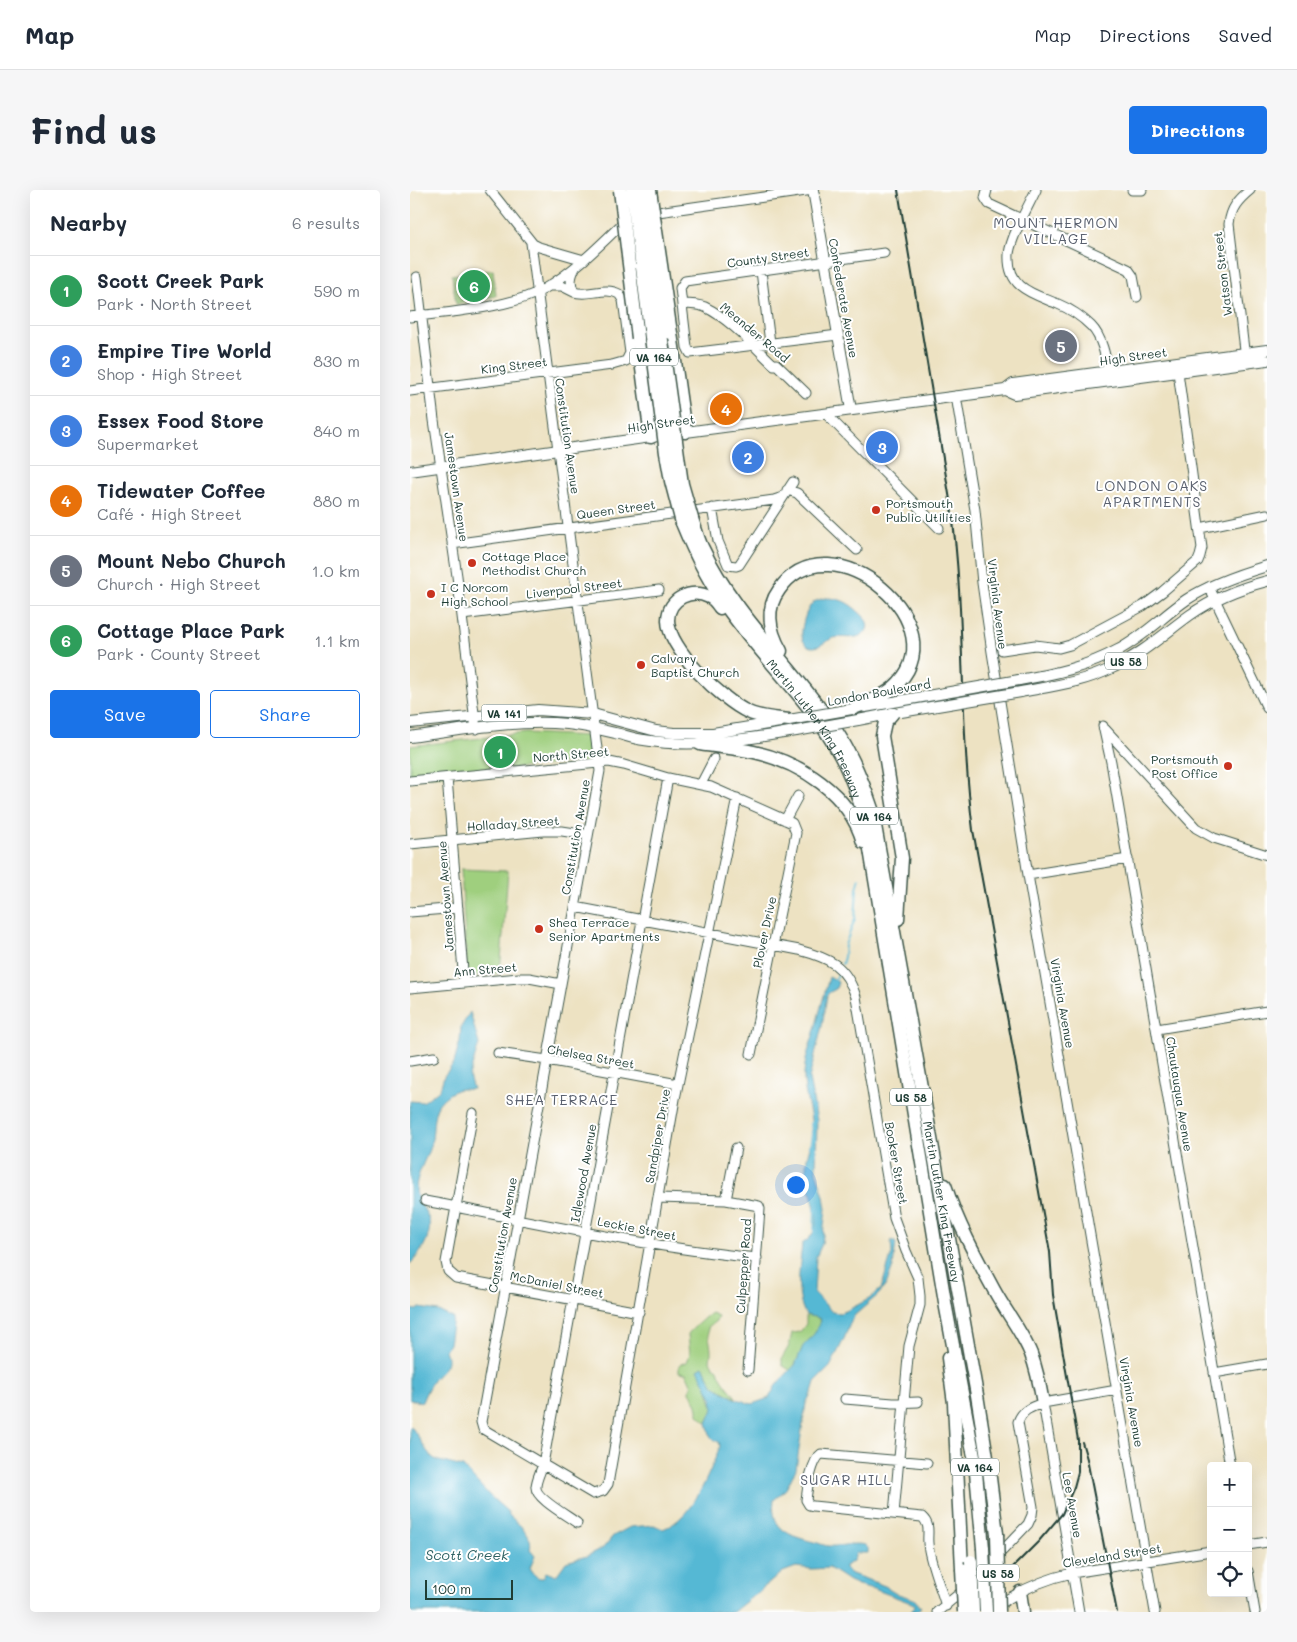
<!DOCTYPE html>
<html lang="en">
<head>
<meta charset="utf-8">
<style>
	body { margin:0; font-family:Mali,sans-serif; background:#f6f6f7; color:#1f2937 }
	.controls { position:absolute; right:15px; bottom:15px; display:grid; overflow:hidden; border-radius:5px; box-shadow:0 5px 20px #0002 }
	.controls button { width:45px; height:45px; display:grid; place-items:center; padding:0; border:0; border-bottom:1px solid #e0e1e3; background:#fff; color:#1f2937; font:25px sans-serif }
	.scale { position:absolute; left:15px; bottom:12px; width:88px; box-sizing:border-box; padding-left:5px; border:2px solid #1f3d34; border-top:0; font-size:14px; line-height:18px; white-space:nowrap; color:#1f3d34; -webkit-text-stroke:4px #fff; paint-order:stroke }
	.you { position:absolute; left:385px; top:994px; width:18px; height:18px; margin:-12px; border:4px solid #fff; border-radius:50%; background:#1a73e8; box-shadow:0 0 0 8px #1a73e833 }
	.badge { display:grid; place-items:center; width:32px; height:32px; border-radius:50%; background:#1a73e8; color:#fff; font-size:16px; font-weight:700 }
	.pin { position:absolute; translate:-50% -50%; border:2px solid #fff; box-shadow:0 1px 5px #0006 }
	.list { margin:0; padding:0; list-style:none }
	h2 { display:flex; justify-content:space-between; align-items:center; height:65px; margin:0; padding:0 20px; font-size:21px }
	h2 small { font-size:16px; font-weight:400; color:#747a83 }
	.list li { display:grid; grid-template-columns:32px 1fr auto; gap:15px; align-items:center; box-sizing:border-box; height:70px; padding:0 20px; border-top:1px solid #e0e1e3 }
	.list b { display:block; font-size:19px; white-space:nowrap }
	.list p { margin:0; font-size:16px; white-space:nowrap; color:#747a83 }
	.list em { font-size:16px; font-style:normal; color:#747a83 }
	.actions { display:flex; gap:10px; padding:15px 20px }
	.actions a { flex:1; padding:11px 0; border:1px solid #1a73e8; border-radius:5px; text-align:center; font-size:18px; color:#1a73e8 }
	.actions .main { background:#1a73e8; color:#fff }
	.icon { flex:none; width:28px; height:28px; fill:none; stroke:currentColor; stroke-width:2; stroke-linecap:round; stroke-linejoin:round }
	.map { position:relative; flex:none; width:857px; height:1422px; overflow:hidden; border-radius:5px }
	header { display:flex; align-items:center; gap:30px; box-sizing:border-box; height:70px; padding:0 25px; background:#fff; border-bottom:1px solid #e0e1e3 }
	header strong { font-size:24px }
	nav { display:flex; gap:28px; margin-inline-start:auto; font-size:18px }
	.intro { display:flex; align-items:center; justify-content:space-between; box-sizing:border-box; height:120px; padding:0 30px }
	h1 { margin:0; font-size:35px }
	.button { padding:12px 22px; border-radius:5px; background:#1a73e8; color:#fff; font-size:18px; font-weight:700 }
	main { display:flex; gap:30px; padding:0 30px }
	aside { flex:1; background:#fff; border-radius:5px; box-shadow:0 5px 20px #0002 }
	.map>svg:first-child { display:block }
	.green { fill:#9fcf7e; stroke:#5f8659 }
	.water { fill:#55b8d4; stroke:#3a7a84 }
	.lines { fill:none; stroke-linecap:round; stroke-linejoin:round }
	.stream { stroke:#55b8d4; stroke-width:2 }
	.minor-casing { stroke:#3e5649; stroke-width:11 }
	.major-casing { stroke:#3e5649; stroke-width:12 }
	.highway-casing { stroke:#3e5649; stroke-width:15 }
	.minor { stroke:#fff; stroke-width:9 }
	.major { stroke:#fff; stroke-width:10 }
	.highway { stroke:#fff; stroke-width:12 }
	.rail { stroke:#1f3d34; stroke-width:2 }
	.major-bridge-casing { stroke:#3e5649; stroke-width:12; stroke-linecap:butt }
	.highway-bridge-casing { stroke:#3e5649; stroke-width:15; stroke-linecap:butt }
	.major-bridge { stroke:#fff; stroke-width:10 }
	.highway-bridge { stroke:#fff; stroke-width:12 }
	.poi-dot { fill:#c8321e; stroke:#fff; stroke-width:2 }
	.labels { text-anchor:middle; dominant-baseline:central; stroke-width:4; stroke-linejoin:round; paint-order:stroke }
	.shield { fill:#fff; stroke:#627771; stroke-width:1 }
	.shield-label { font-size:11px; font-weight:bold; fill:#1f3d34 }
	.street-label { font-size:12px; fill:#1f3d34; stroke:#fff }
	.poi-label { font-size:12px; fill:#1f3d34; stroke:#fff; text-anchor:start }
	.neighbourhood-label { font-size:14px; letter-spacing:1px; fill:#59606e; stroke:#fff }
	.water-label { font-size:14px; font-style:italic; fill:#2f6264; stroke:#fff }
</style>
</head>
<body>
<header>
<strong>Map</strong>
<nav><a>Map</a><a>Directions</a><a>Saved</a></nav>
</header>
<div class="intro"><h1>Find us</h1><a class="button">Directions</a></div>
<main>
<aside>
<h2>Nearby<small>6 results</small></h2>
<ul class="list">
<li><span class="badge" style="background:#2e9e5b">1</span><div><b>Scott Creek Park</b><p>Park · North Street</p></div><em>590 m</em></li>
<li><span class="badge" style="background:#3f7fe0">2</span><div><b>Empire Tire World</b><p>Shop · High Street</p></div><em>830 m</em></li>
<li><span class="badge" style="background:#3f7fe0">3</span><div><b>Essex Food Store</b><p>Supermarket</p></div><em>840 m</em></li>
<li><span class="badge" style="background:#e8710a">4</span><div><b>Tidewater Coffee</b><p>Café · High Street</p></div><em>880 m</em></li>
<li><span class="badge" style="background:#6b7280">5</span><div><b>Mount Nebo Church</b><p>Church · High Street</p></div><em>1.0 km</em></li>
<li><span class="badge" style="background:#2e9e5b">6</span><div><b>Cottage Place Park</b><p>Park · County Street</p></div><em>1.1 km</em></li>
</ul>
<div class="actions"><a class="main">Save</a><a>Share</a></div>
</aside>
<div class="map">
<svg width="857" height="1422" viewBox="0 0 857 1422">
	<rect width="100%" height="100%" fill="#fff"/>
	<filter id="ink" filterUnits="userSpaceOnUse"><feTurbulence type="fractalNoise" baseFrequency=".02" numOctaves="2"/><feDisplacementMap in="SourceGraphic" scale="10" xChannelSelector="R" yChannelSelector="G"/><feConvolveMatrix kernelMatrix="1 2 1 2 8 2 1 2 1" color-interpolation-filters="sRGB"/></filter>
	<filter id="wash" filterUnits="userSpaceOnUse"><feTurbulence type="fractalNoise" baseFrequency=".0096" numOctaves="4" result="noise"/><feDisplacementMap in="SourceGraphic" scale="20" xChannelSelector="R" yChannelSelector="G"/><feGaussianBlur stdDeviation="1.12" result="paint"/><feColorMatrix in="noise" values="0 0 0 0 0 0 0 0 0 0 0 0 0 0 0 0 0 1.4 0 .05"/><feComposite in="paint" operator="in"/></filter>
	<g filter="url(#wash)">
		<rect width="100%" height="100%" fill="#ede2c2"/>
		<path class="green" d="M83,80l3,26 -40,8 -4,-29z
			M116,543l62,3 3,25 -181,17v-32z
			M51,679l47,2 -8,102 -30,3 -3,-5z
			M301,1123l7,3 -2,5 -8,6c0,12 5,21 2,33l3,6 5,3c3,12 12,19 19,30l-23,-13 -11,-20 -5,3 9,17 6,23 -6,14 -9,-8c1,-10 -4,-16 -9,-25l3,-4 -6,-13 -7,-1v-7l8,-3 3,-8 -2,-20c3,-4 19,-19 23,-21z
			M396,1125l13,3c3,17 -13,20 -17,31 -4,8 -6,15 -11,22l-9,-6v-7l7,-12 3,-13 8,-1 6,-8z"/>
		<path class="water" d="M415,408c15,0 23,4 34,14 11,9 13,21 -3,25 -8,2 -16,-1 -23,1 -7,3 -14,10 -21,9 -4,0 -7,-3 -9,-7 -4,-8 3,-33 11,-38 3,-2 8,-3 11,-4z
			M419,787l9,5 -2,7 -6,3 -3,3 -5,31 -13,53 8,41 -1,51 8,25 2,13 -4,35 -6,13 -2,35 18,20 8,1 6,-2 23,-12 12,-10 11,-36 -1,-11 1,-2 4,3 -3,24 -7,18 -7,9 -24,21 -4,6 -7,18 -14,28 -15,15 -3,10 -6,11 -10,66 -10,20 -12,11c-4,30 16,36 40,42 5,1 11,4 15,4 12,1 23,-4 36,-1l3,3v5h-12l-3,8 -8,5v3l7,5 33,12 13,8 16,5 7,8 -3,3 -7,2 4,-6 -1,-2 -40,-15 -16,-4 -9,-4 -20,-13 -17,1 -16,-2 -13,5 -50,40h-323v-185l1,-1 16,25 6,7 6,3 24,6 27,29 18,16 1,3c9,9 25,20 21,35l5,6 -5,12c2,5 7,11 13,10l3,-6 10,4 10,-14 21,-6 16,-8 10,-12 17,-9 24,-2 9,4c30,-11 46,-55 57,-83l-1,-4 -8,-4 -4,-15 6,-14 -1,-11 -14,-29 5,-3 11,20 20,12 18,6 17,-6 7,-13 19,-20 8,-19 8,-8 5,-7 4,-10 -1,-3 -13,-3c-12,-20 -6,-49 -4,-71 28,-17 6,-48 4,-73 -1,-15 7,-27 6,-42 -1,-19 -9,-37 -8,-56 1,-15 7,-30 11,-44 3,-10 5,-20 8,-30 2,-7 4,-14 6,-22z
			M60,822l9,32 -10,32 4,13c-5,1 -7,0 -11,0 -7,0 -15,6 -20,11 -10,9 -8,27 -10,39 -3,17 -16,33 -16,51 1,12 8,17 12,27 6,16 -7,37 -18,47v-163l13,1 17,-13 4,-13 10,-13 6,-22 1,-14z
			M10,1118l18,3 15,7 -4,26 -4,6c6,16 -2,18 -11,29 -5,7 -9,15 -12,23l-12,-2v-91l6,1z"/>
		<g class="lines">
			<path class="stream" d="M432,774l2,-7 1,-12 10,-26 2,-31 3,-10
				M423,792l6,-8
				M400,957l2,-13 -1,-12
				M404,1044l1,-26"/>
		</g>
	</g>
	<g filter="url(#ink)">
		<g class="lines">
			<defs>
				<path id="minor" d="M80,0l43,54 6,3 45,13
					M577,0l-2,8 4,6 139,65 5,7 4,21
					M626,0c-8,17 -25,46 -27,64 -2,35 25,40 49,50 12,5 24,13 33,22 12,12 15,33 18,50
					M722,0h10
					M238,22h10l155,-22
					M121,53l69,528 -119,651 2,7 110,65 10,-3 5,-7 67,-385 62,-301
					M351,81l9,72
					M7,87l17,143 23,156 19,153
					M139,96h13l12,6c-4,-9 -4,-14 1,-24
					M272,114c8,0 15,0 23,3 25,12 49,39 69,58l2,-1 30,29
					M0,127c39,-5 101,-9 134,-28 31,-18 56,-44 82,-69
					M428,145l-148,18 -3,-6 -7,-59 5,-7 199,-28
					M835,168l-16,-134c2,-16 9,-24 21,-34
					M0,201l202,-26 14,-4 4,-8 -7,-53 -4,-6c-14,-8 -31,3 -45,-2
					M546,206l19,114 7,73 10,69 36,223 127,737
					M416,224l113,114
					M377,300l10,3 60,57
					M302,318l6,33 10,24 8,1 3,-1 54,-83
					M790,338l67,-14
					M42,354l322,-44 9,-3
					M799,397l58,121
					M52,425l197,-25
					M592,460l33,-5 24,3 11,-3 73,-39 19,-14 36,-31 2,-5 2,-8 -24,-176
					M693,536l8,36 119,704
					M695,539l91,99 18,10 53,17
					M37,588l17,205
					M0,591l199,-19 15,3 44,13 43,9 81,36 4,10 -45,221
					M291,594l13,-25
					M375,630l13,-24
					M0,654l133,-13h19l26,4
					M618,685l100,-16
					M165,717l224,43c30,8 47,15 57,47l38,221 12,33 12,27 2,18v9l-11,41 -15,168
					M0,722l48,-4
					M0,798l109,-10h10l32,6
					M747,839l110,-18
					M88,863l49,7 131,24
					M0,871l24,-4
					M63,923l-27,149 2,9 8,7 183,34
					M248,1008l68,2 33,6 1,3 -12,161
					M316,1010l10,-52
					M15,1011c110,21 220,46 332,57
					M804,1183l53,-9
					M435,1209l48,4 25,-1
					M633,1213l36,209
					M517,1273l-106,-9c-9,6 -14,34 -15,46l3,5 4,1 109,11c9,8 5,16 6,26 1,18 13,45 18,63
					M167,1333c-9,-7 -42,-25 -41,-36 0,-7 5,-16 7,-23l125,-686
					M838,1355l19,-3
					M573,1381l45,-47 4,-9 1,-8 -15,-85c4,-12 13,-15 25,-19l74,-13
					M838,1381l7,41
					M586,1417c22,-16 49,-28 76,-34l139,-22
					M527,1422l28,-23"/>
				<path id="major" d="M403,0l38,220
					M595,200l9,4 253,-34
					M268,243l327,-43 8,-6 254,-34
					M0,281l248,-35
					M609,490c35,-6 68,-13 99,-30 25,-13 45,-34 68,-50 24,-16 54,-26 81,-34
					M611,502c32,-6 64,-10 93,-25 28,-13 51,-34 76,-52 23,-16 50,-27 77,-34
					M455,517l34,-6
					M448,530l36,-7
					M0,533l128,-13 55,4 63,17 18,2h39l67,-11
					M0,547c47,-6 97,-16 144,-14 21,1 41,5 61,10 9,2 19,6 29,7 52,9 101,-1 152,-9"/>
				<g id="highway">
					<path d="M261,143l14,99"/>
					<path d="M228,148l13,99"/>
					<path id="s1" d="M283,332c3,8 5,17 9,25 33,70 93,121 135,185 15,23 26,50 35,77l105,586 12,75 8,64"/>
					<path id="s2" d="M272,333c13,32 28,62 49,90 34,47 82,91 109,142 11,20 18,42 25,64l81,489 29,154 8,86"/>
					<path d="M310,418c-3,-4 -6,-9 -11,-11 -17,-9 -41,1 -41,23 0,29 54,80 80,92 13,6 27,6 41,8"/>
					<path d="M371,461c-11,-19 -16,-42 -2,-61 51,-75 185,37 114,98 -12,10 -27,15 -41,21"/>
					<path d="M482,524l-7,8 -3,14 20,122 -4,61"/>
					<path d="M290,554c18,3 37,4 54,8 47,11 95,41 109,90"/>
					<path d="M535,995c12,37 31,72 49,105 12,22 28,42 37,64 6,16 9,32 12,49"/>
					<path d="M538,1168l6,45 8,166"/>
					<path d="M610,1402l3,20"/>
				</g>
			</defs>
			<use href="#minor" class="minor-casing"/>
			<use href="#major" class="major-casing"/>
			<use href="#highway" class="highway-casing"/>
			<use href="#minor" class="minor"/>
			<use href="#major" class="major"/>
			<use href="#highway" class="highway"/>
			<path class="rail" d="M488,0l53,316c15,107 8,216 22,324l77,422 3,43 25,145v32l-4,15 -12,27 -24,28 -38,38
				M672,1252l5,17 30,153"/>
			<defs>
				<path id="major-bridge" d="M489,511l120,-21
					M491,522l120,-20
					M379,530l63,-11
					M386,541l62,-11"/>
				<path id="highway-bridge" d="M210,0l18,148
					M222,0l34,263 5,28 11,42
					M231,0l41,294 11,38
					M240,0l21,143
					M587,1344l2,78
					M573,1358l3,64
					M561,1371l2,51
					M552,1379l2,43"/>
			</defs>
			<use href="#major-bridge" class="major-bridge-casing"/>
			<use href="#highway-bridge" class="highway-bridge-casing"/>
			<use href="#major-bridge" class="major-bridge"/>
			<use href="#highway-bridge" class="highway-bridge"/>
		</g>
	</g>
	<g class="poi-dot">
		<circle cx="466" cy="320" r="5"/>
		<circle cx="62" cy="373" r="5"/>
		<circle cx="21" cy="404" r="5"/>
		<circle cx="231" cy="475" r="5"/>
		<circle cx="818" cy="576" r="5"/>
		<circle cx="129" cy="739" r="5"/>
	</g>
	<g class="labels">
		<g class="shield">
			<rect x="220" y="158.5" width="48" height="17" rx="4"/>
			<rect x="695" y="462.5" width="42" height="17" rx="4"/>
			<rect x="71.5" y="514.5" width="45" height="17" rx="4"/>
			<rect x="440" y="617.5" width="48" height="17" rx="4"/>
			<rect x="480" y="898.5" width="42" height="17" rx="4"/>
			<rect x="541" y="1268.5" width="48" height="17" rx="4"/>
			<rect x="567" y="1374.5" width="42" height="17" rx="4"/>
		</g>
		<g class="shield-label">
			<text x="244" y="167">VA 164</text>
			<text x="716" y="471">US 58</text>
			<text x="94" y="523">VA 141</text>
			<text x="464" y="626">VA 164</text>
			<text x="501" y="907">US 58</text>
			<text x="565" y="1277">VA 164</text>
			<text x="588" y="1383">US 58</text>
		</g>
		<g class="street-label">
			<text transform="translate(358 67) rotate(-8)">County Street</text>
			<text transform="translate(812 84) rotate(-97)">Watson Street</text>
			<text transform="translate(434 108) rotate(80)">Confederate Avenue</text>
			<text transform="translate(345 142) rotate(40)">Meander Road</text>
			<text transform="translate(723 166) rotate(-8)">High Street</text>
			<text transform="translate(104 175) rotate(-7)">King Street</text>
			<text transform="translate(251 233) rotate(-8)">High Street</text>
			<text transform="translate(158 246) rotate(82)">Constitution Avenue</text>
			<text transform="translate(47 297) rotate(82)">Jamestown Avenue</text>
			<text transform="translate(206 319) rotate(-8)">Queen Street</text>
			<text transform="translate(164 398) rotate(-7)">Liverpool Street</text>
			<text transform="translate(588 414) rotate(83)">Virginia Avenue</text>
			<text transform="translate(469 502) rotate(-10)">London Boulevard</text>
			<text stroke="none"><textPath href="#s2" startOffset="246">Martin Luther King Freeway</textPath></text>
			<text transform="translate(161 564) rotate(-5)">North Street</text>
			<text transform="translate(103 633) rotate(-4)">Holladay Street</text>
			<text transform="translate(165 647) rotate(-80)">Constitution Avenue</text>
			<text transform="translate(35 706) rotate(-94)">Jamestown Avenue</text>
			<text transform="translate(354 742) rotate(-78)">Plover Drive</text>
			<text transform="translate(75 779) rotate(-5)">Ann Street</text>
			<text transform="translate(653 813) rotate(80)">Virginia Avenue</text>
			<text transform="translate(181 866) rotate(10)">Chelsea Street</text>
			<text transform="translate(770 904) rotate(81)">Chautauqua Avenue</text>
			<text transform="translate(247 946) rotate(-80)">Sandpiper Drive</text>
			<text transform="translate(487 973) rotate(80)">Booker Street</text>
			<text transform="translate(173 983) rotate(-80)">Idlewood Avenue</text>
			<text stroke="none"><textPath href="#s1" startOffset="740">Martin Luther King Freeway</textPath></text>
			<text transform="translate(227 1038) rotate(11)">Leckie Street</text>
			<text transform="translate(92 1045) rotate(-80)">Constitution Avenue</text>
			<text transform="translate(333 1076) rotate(-86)">Culpepper Road</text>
			<text transform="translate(147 1094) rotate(11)">McDaniel Street</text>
			<text transform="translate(722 1212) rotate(80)">Virginia Avenue</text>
			<text transform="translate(663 1315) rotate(80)">Lee Avenue</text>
			<text transform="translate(702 1365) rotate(-9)">Cleveland Street</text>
		</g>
		<g class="poi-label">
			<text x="476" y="313">Portsmouth<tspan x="476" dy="14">Public Utilities</tspan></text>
			<text x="72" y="366">Cottage Place<tspan x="72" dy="14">Methodist Church</tspan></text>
			<text x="31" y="397">I C Norcom<tspan x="31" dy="14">High School</tspan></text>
			<text x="241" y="468">Calvary<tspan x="241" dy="14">Baptist Church</tspan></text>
			<text x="808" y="569" text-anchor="end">Portsmouth<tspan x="808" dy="14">Post Office</tspan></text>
			<text x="139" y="732">Shea Terrace<tspan x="139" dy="14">Senior Apartments</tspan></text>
		</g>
		<g class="neighbourhood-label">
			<text x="646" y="32">MOUNT HERMON<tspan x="646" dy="16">VILLAGE</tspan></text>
			<text x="742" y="295">LONDON OAKS<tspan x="742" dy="16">APARTMENTS</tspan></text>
			<text x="152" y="909">SHEA TERRACE</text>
			<text x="436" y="1289">SUGAR HILL</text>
		</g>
		<g class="water-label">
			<text x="57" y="1364">Scott Creek</text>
		</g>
	</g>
</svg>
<div class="controls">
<button>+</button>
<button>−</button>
<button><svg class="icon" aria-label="locate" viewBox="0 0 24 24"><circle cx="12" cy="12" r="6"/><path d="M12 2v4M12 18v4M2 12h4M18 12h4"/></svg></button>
</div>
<div class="scale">100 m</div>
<div class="you"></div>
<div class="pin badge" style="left:90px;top:562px;background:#2e9e5b">1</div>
<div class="pin badge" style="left:338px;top:267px;background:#3f7fe0">2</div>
<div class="pin badge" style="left:472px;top:257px;background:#3f7fe0">3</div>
<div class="pin badge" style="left:316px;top:219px;background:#e8710a">4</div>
<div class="pin badge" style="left:651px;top:156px;background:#6b7280">5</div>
<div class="pin badge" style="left:64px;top:96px;background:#2e9e5b">6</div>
</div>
</main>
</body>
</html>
